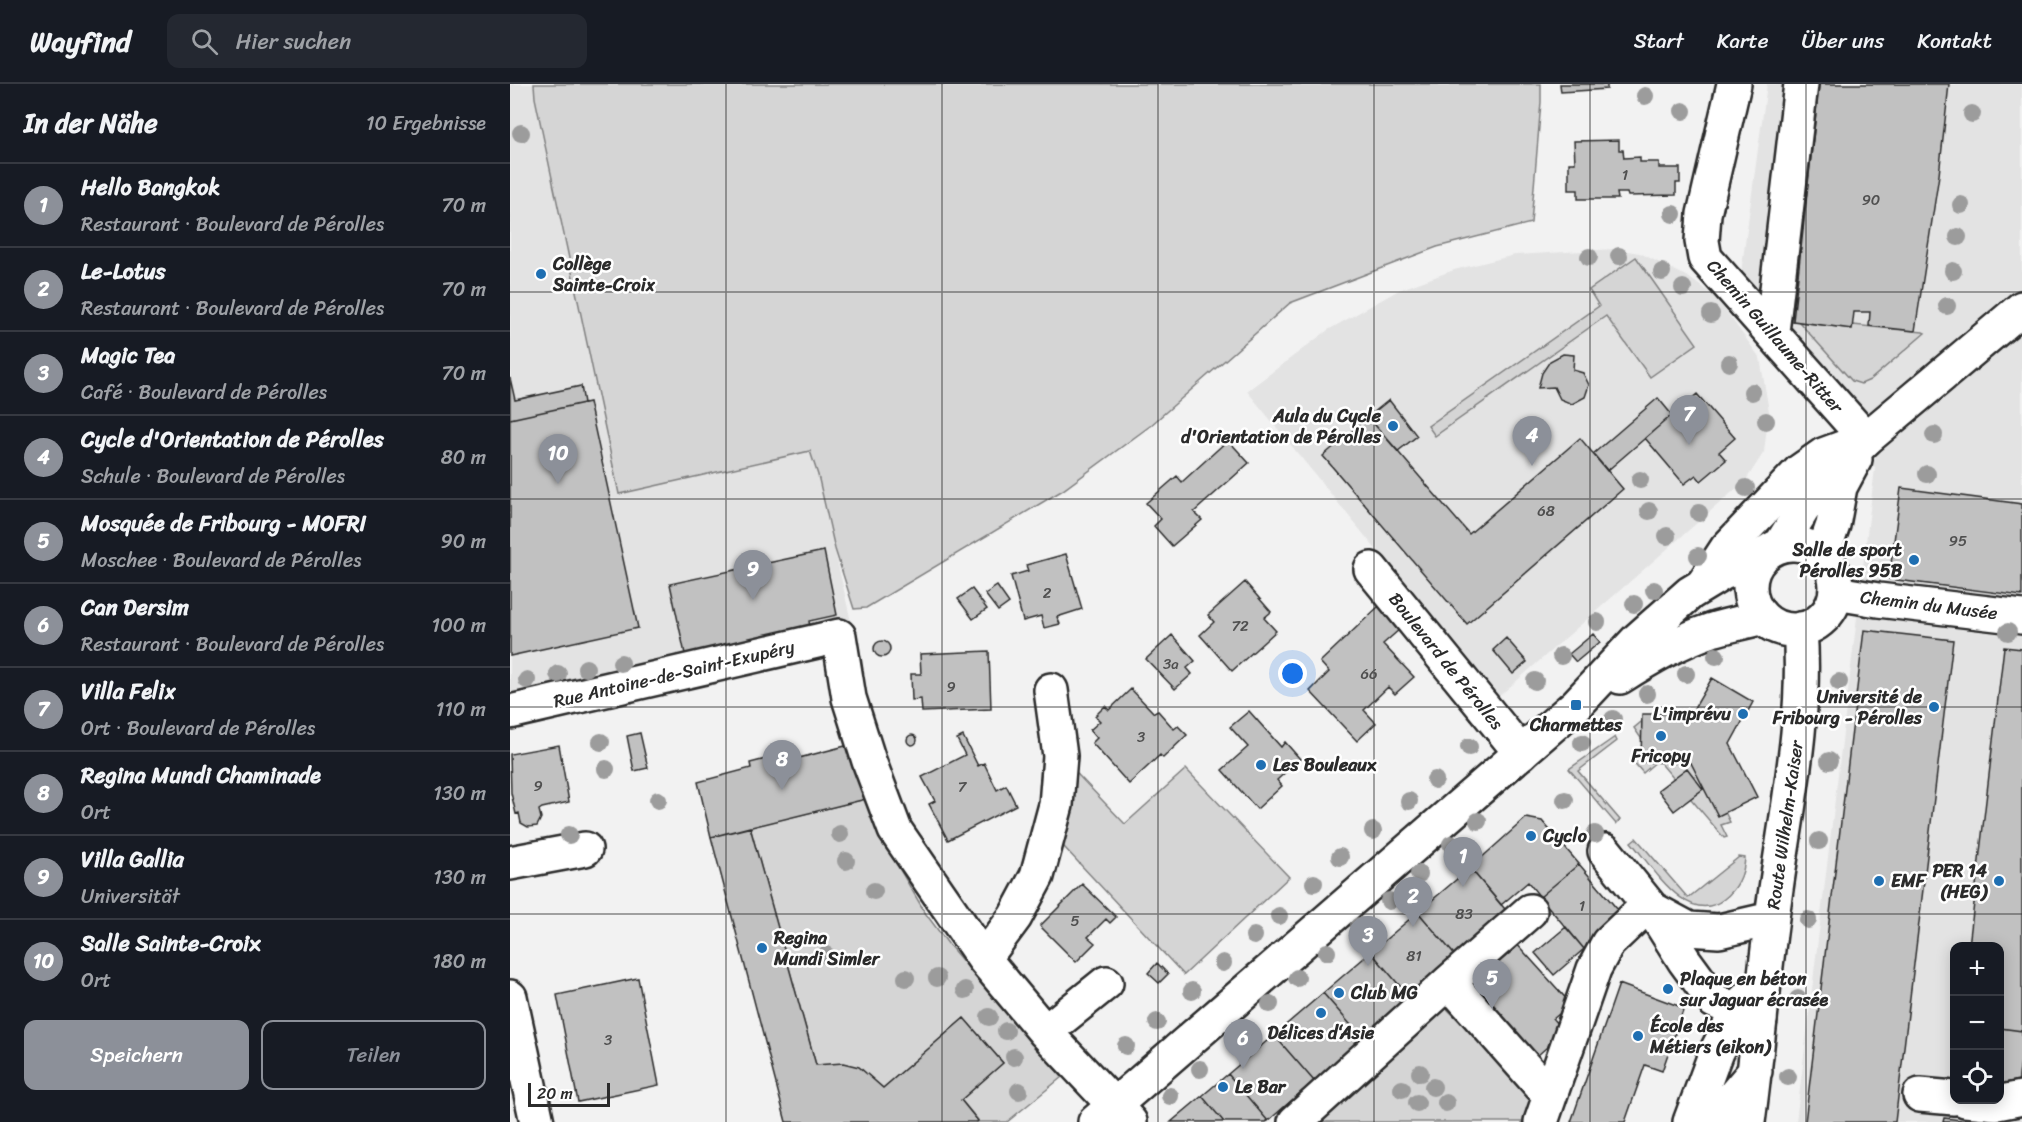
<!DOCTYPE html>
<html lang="de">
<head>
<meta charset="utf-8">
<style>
	body { margin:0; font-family:Sriracha,sans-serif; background:#242831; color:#f1f3f6 }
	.controls { position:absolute; right:18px; bottom:18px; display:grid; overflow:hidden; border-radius:12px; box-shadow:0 3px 15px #0003 }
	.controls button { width:54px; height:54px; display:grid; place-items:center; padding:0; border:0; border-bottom:2px solid #363941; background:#171b24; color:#f1f3f6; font:30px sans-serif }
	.scale { position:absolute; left:18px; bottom:15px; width:82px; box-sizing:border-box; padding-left:6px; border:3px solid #2b2b2b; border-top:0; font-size:16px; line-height:21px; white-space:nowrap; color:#2b2b2b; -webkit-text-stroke:4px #fff; paint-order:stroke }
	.you { position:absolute; left:783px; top:590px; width:21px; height:21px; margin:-15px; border:4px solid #fff; border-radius:50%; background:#1a73e8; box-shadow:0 0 0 9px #1a73e833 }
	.badge { display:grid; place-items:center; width:39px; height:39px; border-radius:50%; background:#8c9099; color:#fff; font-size:20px; font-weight:700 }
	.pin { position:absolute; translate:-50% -50px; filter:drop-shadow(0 2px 3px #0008) }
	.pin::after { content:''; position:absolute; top:32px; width:21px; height:18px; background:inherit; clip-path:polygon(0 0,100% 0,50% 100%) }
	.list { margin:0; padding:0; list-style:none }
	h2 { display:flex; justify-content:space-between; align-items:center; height:78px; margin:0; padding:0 24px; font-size:26px }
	h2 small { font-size:20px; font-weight:400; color:#9ea1a6 }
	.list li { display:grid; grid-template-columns:39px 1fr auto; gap:18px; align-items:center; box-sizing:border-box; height:84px; padding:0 24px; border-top:2px solid #363941 }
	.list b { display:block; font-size:22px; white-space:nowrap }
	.list p { margin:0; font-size:20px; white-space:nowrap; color:#9ea1a6 }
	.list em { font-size:20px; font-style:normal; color:#9ea1a6 }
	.actions { display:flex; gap:12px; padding:18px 24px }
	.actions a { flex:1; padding:14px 0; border:2px solid #8c9099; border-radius:12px; text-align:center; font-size:21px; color:#8c9099 }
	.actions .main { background:#8c9099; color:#fff }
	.icon { flex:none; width:33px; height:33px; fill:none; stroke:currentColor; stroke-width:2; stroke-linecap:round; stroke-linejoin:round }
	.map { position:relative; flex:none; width:1512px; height:1038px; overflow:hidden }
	header { display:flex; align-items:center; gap:36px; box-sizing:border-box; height:84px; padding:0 30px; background:#171b24; border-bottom:2px solid #363941 }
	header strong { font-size:28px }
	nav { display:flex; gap:33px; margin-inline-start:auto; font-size:21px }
	.search { width:420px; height:54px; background:#242831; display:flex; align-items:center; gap:15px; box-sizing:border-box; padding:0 21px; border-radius:12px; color:#9ea1a6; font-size:22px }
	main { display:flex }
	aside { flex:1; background:#171b24 }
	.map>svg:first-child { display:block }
	.built { fill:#e3e3e3; fill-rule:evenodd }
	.green { fill:#d5d5d5; stroke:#808080; stroke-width:1.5 }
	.building { fill:#c1c1c1; stroke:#2b2b2b; stroke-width:1.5 }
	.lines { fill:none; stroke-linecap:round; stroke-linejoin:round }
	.minor-casing { stroke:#2b2b2b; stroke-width:38 }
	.major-casing { stroke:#2b2b2b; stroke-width:38 }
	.minor { stroke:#fff; stroke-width:33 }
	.major { stroke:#fff; stroke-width:33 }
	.tree { fill:#9c9c9c }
	.grid { fill:none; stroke:#2b2b2b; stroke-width:1.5; stroke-opacity:0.55 }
	.poi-dot { fill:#1f6fb2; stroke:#fff; stroke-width:2 }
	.labels { text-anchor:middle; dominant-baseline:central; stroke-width:5; stroke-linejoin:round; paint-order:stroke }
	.number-label { font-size:15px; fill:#505050 }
	.poi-label { font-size:18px; font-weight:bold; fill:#2b2b2b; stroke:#fff; text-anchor:start }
	.street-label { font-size:18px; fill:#2b2b2b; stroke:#fff }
</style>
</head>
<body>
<header>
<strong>Wayfind</strong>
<div class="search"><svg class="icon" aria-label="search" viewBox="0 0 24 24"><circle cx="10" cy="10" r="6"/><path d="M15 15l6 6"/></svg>Hier suchen</div>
<nav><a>Start</a><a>Karte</a><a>Über uns</a><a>Kontakt</a></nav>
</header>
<main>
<aside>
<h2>In der Nähe<small>10 Ergebnisse</small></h2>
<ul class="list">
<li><span class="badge">1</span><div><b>Hello Bangkok</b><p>Restaurant · Boulevard de Pérolles</p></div><em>70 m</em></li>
<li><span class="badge">2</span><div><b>Le-Lotus</b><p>Restaurant · Boulevard de Pérolles</p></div><em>70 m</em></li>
<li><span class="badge">3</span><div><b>Magic Tea</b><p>Café · Boulevard de Pérolles</p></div><em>70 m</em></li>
<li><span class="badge">4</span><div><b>Cycle d'Orientation de Pérolles</b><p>Schule · Boulevard de Pérolles</p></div><em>80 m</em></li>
<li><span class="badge">5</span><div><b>Mosquée de Fribourg - MOFRI</b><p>Moschee · Boulevard de Pérolles</p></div><em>90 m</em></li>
<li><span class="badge">6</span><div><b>Can Dersim</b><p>Restaurant · Boulevard de Pérolles</p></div><em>100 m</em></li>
<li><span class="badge">7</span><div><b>Villa Felix</b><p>Ort · Boulevard de Pérolles</p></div><em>110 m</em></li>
<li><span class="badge">8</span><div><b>Regina Mundi Chaminade</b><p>Ort</p></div><em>130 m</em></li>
<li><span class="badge">9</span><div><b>Villa Gallia</b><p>Universität</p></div><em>130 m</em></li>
<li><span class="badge">10</span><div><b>Salle Sainte-Croix</b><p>Ort</p></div><em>180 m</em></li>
</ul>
<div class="actions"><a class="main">Speichern</a><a>Teilen</a></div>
</aside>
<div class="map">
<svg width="1512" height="1038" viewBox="0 0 1512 1038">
	<rect width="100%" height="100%" fill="#f2f2f2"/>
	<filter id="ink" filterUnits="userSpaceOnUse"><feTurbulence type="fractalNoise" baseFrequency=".0167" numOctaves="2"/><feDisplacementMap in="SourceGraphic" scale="12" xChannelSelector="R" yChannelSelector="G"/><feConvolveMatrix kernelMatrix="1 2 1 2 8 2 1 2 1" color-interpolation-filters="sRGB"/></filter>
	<g filter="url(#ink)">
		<path class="built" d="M0,0h24l1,14 84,395 191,-43 8,25 33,147 -20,10 -321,73z
			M1257,0h255v1038h-226l79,-654 -134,-195zM1444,862h46v154h-46z
			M1104,165l26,4 48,24 25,18 18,23 29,40 9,53 -5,41 -18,28 -249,218 -250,-307 81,-61 71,-40 55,-20 61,-15z"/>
		<path class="green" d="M24,0h1007v18l-10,121 -94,24 -147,56 -140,123 -87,64 -197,118 -12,1 -19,-60 -17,-74 -8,-24 -191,43 -84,-396z
			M1126,173l61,87 -47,33 -44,-61 -171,120 -7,-10 171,-120 -10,-16z
			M1289,238l53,7 1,-4 70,7 2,1 -55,47 -9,4 -9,-3z
			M1136,634l53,42 31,62 -9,3 6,12 -3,1 -66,-78 -15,13 -11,-13 15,-13 -13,-19z
			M1105,653l2,4 -39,30 42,49 -4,4 -47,-55z
			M550,672l65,68 61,-55 103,108 -105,98 -135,-144z
			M356,715l27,59 33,56 23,31 113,132 -55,45h-30l1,-2 -17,-20 42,-37 -39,-45 -81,70c-27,-23 -30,-26 -67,-23l-66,-238z
			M1126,754l52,60 51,-41 6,1c-1,16 -8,31 -21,41 -36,29 -72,-33 -93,-57z
			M934,922l88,86 -6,30h-215z"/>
		<path class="building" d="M1050,0h47v5l-46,3z
			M1309,0h130l-10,91 -24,156 -46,-5 1,-14h-16l-2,17 -59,-8z
			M1109,56v10h4l1,8 16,-1v5h19v6h21v15h-4v12l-48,1 -1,-3h-10l1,6h-40v-9h-9v-27h6l-1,-22z
			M1053,270l11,1 -1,15 10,3 6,12 -4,12 -13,7 -12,-5 -6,-12 -16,1 4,-15 8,-12z
			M0,294l5,22 66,-14 3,17 -74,16z
			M1187,310l38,44 -16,14 7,8 -25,21 -5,-6 -12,9 -39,-46z
			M1148,314l14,17 -65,56 -14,-17z
			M879,316l28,36 -19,15 -30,-34z
			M79,318l49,226 -128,28v-237z
			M858,333l101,117 111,-96 43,51 -156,135 -144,-168z
			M718,356l21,23 -55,49 8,8 -30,26 -18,-20 7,-7 -15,-16 31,-27 5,6z
			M1391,404l121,16v92l-133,-17z
			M314,467l13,64 -28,6 1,6 -125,27 -15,-70z
			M556,470l16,55 -25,8 3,7 -16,4 -3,-12 -18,5 -12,-45 17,-5 -2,-6z
			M735,498l26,30 -7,6 12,13 -44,40 -32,-36 14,-13 -6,-7z
			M487,502l12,17 -11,8 -13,-17z
			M462,505l15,20 -14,10 -15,-20z
			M869,522l21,23 -17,15 31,33 -19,17 -7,-7 -24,23 12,13 -19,18 -47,-50 19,-19 -9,-10z
			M1354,546l89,10 -58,482h-90z
			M1083,550l7,8 -24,20 -7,-8z
			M662,551l23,26 -8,7 5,6 -17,15 -29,-30z
			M996,554l21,24 -14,12 -20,-24z
			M364 565a8 8 0 1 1 16 0a8 8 0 1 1-16 0Z
			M1494,563l18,2v382l-22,-3v-82h-31z
			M479,567l2,58 -69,3 -1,-13 -9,1 -1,-26h10l-1,-20z
			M1202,594l41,24 -23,42 27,53 -39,19 -27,-53 -50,-1 1,-48h49z
			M621,605l23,24 4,-2 16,18 4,-3 9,9 -24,23 -3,-3 -31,29 -37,-41 5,-5 -7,-8 10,-9 -5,-5 10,-10 4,4z
			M739,627l32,36 4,-5 15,17 -23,21 5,6 -25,23 -35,-39 26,-23 -18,-20z
			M130,649l8,35 -14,3 -7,-35z
			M397 656a5 5 0 1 1 10 0a5 5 0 1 1-10 0Z
			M453,652l15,30 6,-3 13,27 9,-5 10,20 -68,35 -19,-36 6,-3 -13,-24 43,-22 -8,-16z
			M343,660l13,55 -155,38 -13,-55 53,-14 -1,-5 47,-12 2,7z
			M49,661l10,57 -27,6 -3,2 2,8 -4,8 -9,1 -7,-4 -2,-10 -3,1 -5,-21 -1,-39z
			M1177,684l16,21 -29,22 -16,-21z
			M1016,734l16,3 37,43 -39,33 -12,-15 -27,23 -31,-37z
			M240,743l66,238 27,-2 16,4 24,21 81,-70 39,45 -42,37 17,21 -1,1h-191l-75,-285z
			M1069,780l44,52 -39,33 -44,-52z
			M960,784l40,47 -52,44 -40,-47z
			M572,800l34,33 -6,6 -4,-4 -18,18 7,6 -19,19 -36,-36z
			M908,828l40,47 -47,40 -40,-47z
			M1056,843l18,22 -30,26 -19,-22z
			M1005,858l56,62 -18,15 11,13 -35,31 -66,-75z
			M861,868l40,47 -48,40 -40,-46z
			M647,879l11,11 -9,9 -11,-10z
			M128,894l21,107 -81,17 -21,-107z
			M1109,900l65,24 -22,63 -17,-6 -20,57h-54z
			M813,909l40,46 -49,42 -40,-46z
			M1490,944l22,3v21l-5,40 -17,-2z
			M764,951l40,46 -46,40 -40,-47z
			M718,990l40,47 -2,1h-42l-22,-26z
			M692,1012l22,26h-53z
			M1434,1034l17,2 21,2h-39z"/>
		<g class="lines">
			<defs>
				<path id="minor" d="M1262,248l29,-248
					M861,485l150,184
					M1194,499l23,-35 73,-77 23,-16 43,-16 -161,-181 -3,-17 2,-27 30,-130
					M1326,509l42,7 144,17
					M0,628l329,-76 10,62 20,63 26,69 89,129 61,73 85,90
					M1095,767l47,58 32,51 30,41 46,19
					M0,779l75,-14
					M1142,825l37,20 30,2 52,-12
					M474,875l31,-42 22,-41 19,-71 4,-49 -9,-66
					M939,898l101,114
					M0,913l27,125
					M535,948l61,-49
					M1410,1011l34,3
					M1455,1016l32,3 25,-5
					M785,1038l154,-140 81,-71
					M1031,1038l53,-153 14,-26 40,-38"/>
				<path id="major" d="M1240 503a43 43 0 1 1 86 0a43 43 0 1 1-86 0Z
					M1270,462l26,-42 35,-40 25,-25 156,-131
					M1312,472l11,-31 7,-38 15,-28
					M1110,593c30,-19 59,-36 92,-47 17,-5 34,-8 50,-13
					M585,1038l481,-417 62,-66 52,-46 33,-20 37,-13
					M1180,1038l26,-70 25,-48 23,-22
					M1206,1038l11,-18 28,-33
					M1238,1038c10,-75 16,-151 27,-226 12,-88 32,-178 25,-267"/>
			</defs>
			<use href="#minor" class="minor-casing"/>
			<use href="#major" class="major-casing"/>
			<use href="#minor" class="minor"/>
			<use href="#major" class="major"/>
		</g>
		<g class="tree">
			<circle cx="1135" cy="12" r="9"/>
			<circle cx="1173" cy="27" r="9"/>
			<circle cx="1462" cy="30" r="9"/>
			<circle cx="11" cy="49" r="9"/>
			<circle cx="1451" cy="121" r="9"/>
			<circle cx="1163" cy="130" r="9"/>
			<circle cx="1448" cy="153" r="9"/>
			<circle cx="1109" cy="172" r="9"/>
			<circle cx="1079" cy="173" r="9"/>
			<circle cx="1443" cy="187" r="9"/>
			<circle cx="1152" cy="188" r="9"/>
			<circle cx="1173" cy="204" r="9"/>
			<circle cx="1437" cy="222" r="9"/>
			<circle cx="1201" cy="230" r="9"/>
			<circle cx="1219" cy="279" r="9"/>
			<circle cx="1242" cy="308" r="9"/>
			<circle cx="1256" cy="337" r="9"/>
			<circle cx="1424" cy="351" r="9"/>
			<circle cx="1417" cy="390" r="9"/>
			<circle cx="1130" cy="396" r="9"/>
			<circle cx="1236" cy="404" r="9"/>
			<circle cx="1139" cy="427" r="9"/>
			<circle cx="1189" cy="429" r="9"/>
			<circle cx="1157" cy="452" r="9"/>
			<circle cx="1188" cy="472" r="9"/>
			<circle cx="1144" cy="506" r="9"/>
			<circle cx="1124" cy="520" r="9"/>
			<circle cx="1087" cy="538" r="9"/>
			<circle cx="1498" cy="548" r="9"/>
			<circle cx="1051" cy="572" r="9"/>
			<circle cx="1206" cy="572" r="9"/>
			<circle cx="111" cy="579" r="9"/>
			<circle cx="76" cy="584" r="9"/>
			<circle cx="48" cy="590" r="9"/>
			<circle cx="1176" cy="590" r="9"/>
			<circle cx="17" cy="596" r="9"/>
			<circle cx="1025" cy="597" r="9"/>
			<circle cx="1329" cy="598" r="9"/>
			<circle cx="1137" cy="610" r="9"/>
			<circle cx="1103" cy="635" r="9"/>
			<circle cx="91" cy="658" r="9"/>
			<circle cx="1072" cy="659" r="9"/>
			<circle cx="959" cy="663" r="9"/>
			<circle cx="1319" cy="677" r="9"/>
			<circle cx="96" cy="685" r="9"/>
			<circle cx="925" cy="696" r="9"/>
			<circle cx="148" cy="716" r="9"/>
			<circle cx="1055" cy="716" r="9"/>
			<circle cx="899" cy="717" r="9"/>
			<circle cx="968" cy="737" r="9"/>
			<circle cx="863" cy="747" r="9"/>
			<circle cx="330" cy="750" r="9"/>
			<circle cx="1085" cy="750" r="9"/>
			<circle cx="59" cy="751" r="9"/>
			<circle cx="1309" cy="757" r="9"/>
			<circle cx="941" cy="760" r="9"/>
			<circle cx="830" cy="773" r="9"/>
			<circle cx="336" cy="777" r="9"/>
			<circle cx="909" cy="790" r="9"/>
			<circle cx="804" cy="799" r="9"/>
			<circle cx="364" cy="807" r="9"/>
			<circle cx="879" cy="817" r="9"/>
			<circle cx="769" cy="832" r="9"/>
			<circle cx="1298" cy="836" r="9"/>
			<circle cx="849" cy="842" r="9"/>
			<circle cx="744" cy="852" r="9"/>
			<circle cx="817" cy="868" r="9"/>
			<circle cx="316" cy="871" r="9"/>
			<circle cx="713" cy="879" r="9"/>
			<circle cx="396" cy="894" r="9"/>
			<circle cx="427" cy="894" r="9"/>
			<circle cx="787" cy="894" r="9"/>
			<circle cx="455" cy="906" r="9"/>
			<circle cx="682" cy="907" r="9"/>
			<circle cx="1288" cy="915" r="9"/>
			<circle cx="760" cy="920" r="9"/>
			<circle cx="479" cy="933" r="9"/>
			<circle cx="647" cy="938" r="9"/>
			<circle cx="496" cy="947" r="9"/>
			<circle cx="729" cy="950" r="9"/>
			<circle cx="616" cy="962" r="9"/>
			<circle cx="504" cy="973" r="9"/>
			<circle cx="690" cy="985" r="9"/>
			<circle cx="910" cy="989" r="9"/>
			<circle cx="1278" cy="993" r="9"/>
			<circle cx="923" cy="1003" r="9"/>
			<circle cx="892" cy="1005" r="9"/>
			<circle cx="509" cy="1007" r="9"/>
			<circle cx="660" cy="1012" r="9"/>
			<circle cx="907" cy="1019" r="9"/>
			<circle cx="936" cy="1019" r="9"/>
		</g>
	</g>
	<path class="grid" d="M216,0v1038M432,0v1038M648,0v1038M864,0v1038M1080,0v1038M1296,0v1038M0,208h1512M0,415h1512M0,623h1512M0,830h1512"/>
	<g class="poi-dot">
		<circle cx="31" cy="190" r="6"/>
		<circle cx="883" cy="342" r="6"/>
		<circle cx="1404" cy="476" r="6"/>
		<rect x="1060" y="615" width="12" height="12" rx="3"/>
		<circle cx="1424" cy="623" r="6"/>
		<circle cx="1233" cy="630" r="6"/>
		<circle cx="1151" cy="652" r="6"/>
		<circle cx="751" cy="681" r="6"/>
		<circle cx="1021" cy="752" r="6"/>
		<circle cx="1369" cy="797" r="6"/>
		<circle cx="1489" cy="797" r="6"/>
		<circle cx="252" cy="864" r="6"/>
		<circle cx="1158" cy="905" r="6"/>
		<circle cx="829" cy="909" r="6"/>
		<circle cx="811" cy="929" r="6"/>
		<circle cx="1128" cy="952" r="6"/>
		<circle cx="713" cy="1003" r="6"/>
	</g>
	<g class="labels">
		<g class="number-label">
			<text x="1115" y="91">1</text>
			<text x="1361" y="116">90</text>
			<text x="1036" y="427">68</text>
			<text x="1448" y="457">95</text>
			<text x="537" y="509">2</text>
			<text x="730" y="542">72</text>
			<text x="661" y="580">3a</text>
			<text x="859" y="590">66</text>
			<text x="441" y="603">9</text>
			<text x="631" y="653">3</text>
			<text x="28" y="702">9</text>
			<text x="452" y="703">7</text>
			<text x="1072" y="822">1</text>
			<text x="954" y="830">83</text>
			<text x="565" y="837">5</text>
			<text x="904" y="872">81</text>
			<text x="98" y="956">3</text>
		</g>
		<g class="poi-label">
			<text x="43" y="180">Collège<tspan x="43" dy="21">Sainte-Croix</tspan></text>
			<text x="871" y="332" text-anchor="end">Aula du Cycle<tspan x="871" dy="21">d'Orientation de Pérolles</tspan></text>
			<text x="1392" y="466" text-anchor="end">Salle de sport<tspan x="1392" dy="21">Pérolles 95B</tspan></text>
			<text x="1412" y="613" text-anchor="end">Université de<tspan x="1412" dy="21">Fribourg - Pérolles</tspan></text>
			<text x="1221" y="630" text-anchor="end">L'imprévu</text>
			<text x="1066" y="641" text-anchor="middle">Charmettes</text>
			<text x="1151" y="672" text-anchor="middle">Fricopy</text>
			<text x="763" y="681">Les Bouleaux</text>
			<text x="1033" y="752">Cyclo</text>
			<text x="1477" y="787" text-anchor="end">PER 14<tspan x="1477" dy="21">(HEG)</tspan></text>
			<text x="1381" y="797">EMF</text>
			<text x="264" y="854">Regina<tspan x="264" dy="21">Mundi Simler</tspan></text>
			<text x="1170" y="895">Plaque en béton<tspan x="1170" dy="21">sur Jaguar écrasée</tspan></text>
			<text x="841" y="909">Club MG</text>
			<text x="1140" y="942">École des<tspan x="1140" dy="21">Métiers (eikon)</tspan></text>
			<text x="811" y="949" text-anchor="middle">Délices d‘Asie</text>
			<text x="725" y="1003">Le Bar</text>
		</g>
		<g class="street-label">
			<text transform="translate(1265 252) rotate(49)">Chemin Guillaume-Ritter</text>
			<text transform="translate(1419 521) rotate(7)">Chemin du Musée</text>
			<text transform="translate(936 577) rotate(51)">Boulevard de Pérolles</text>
			<text transform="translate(164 590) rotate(-13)">Rue Antoine-de-Saint-Exupéry</text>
			<text transform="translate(1275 741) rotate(-82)">Route Wilhelm-Kaiser</text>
		</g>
	</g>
</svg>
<div class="controls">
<button>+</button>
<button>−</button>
<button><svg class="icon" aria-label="locate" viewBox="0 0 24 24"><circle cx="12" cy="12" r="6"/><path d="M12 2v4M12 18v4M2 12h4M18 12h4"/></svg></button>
</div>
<div class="scale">20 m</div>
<div class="you"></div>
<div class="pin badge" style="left:953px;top:803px">1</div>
<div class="pin badge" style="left:903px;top:843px">2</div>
<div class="pin badge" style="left:858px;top:882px">3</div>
<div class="pin badge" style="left:1022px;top:382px">4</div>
<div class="pin badge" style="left:982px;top:925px">5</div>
<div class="pin badge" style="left:733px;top:985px">6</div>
<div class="pin badge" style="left:1179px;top:361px">7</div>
<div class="pin badge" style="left:272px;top:706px">8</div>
<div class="pin badge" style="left:243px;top:516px">9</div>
<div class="pin badge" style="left:48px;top:400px">10</div>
</div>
</main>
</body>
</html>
